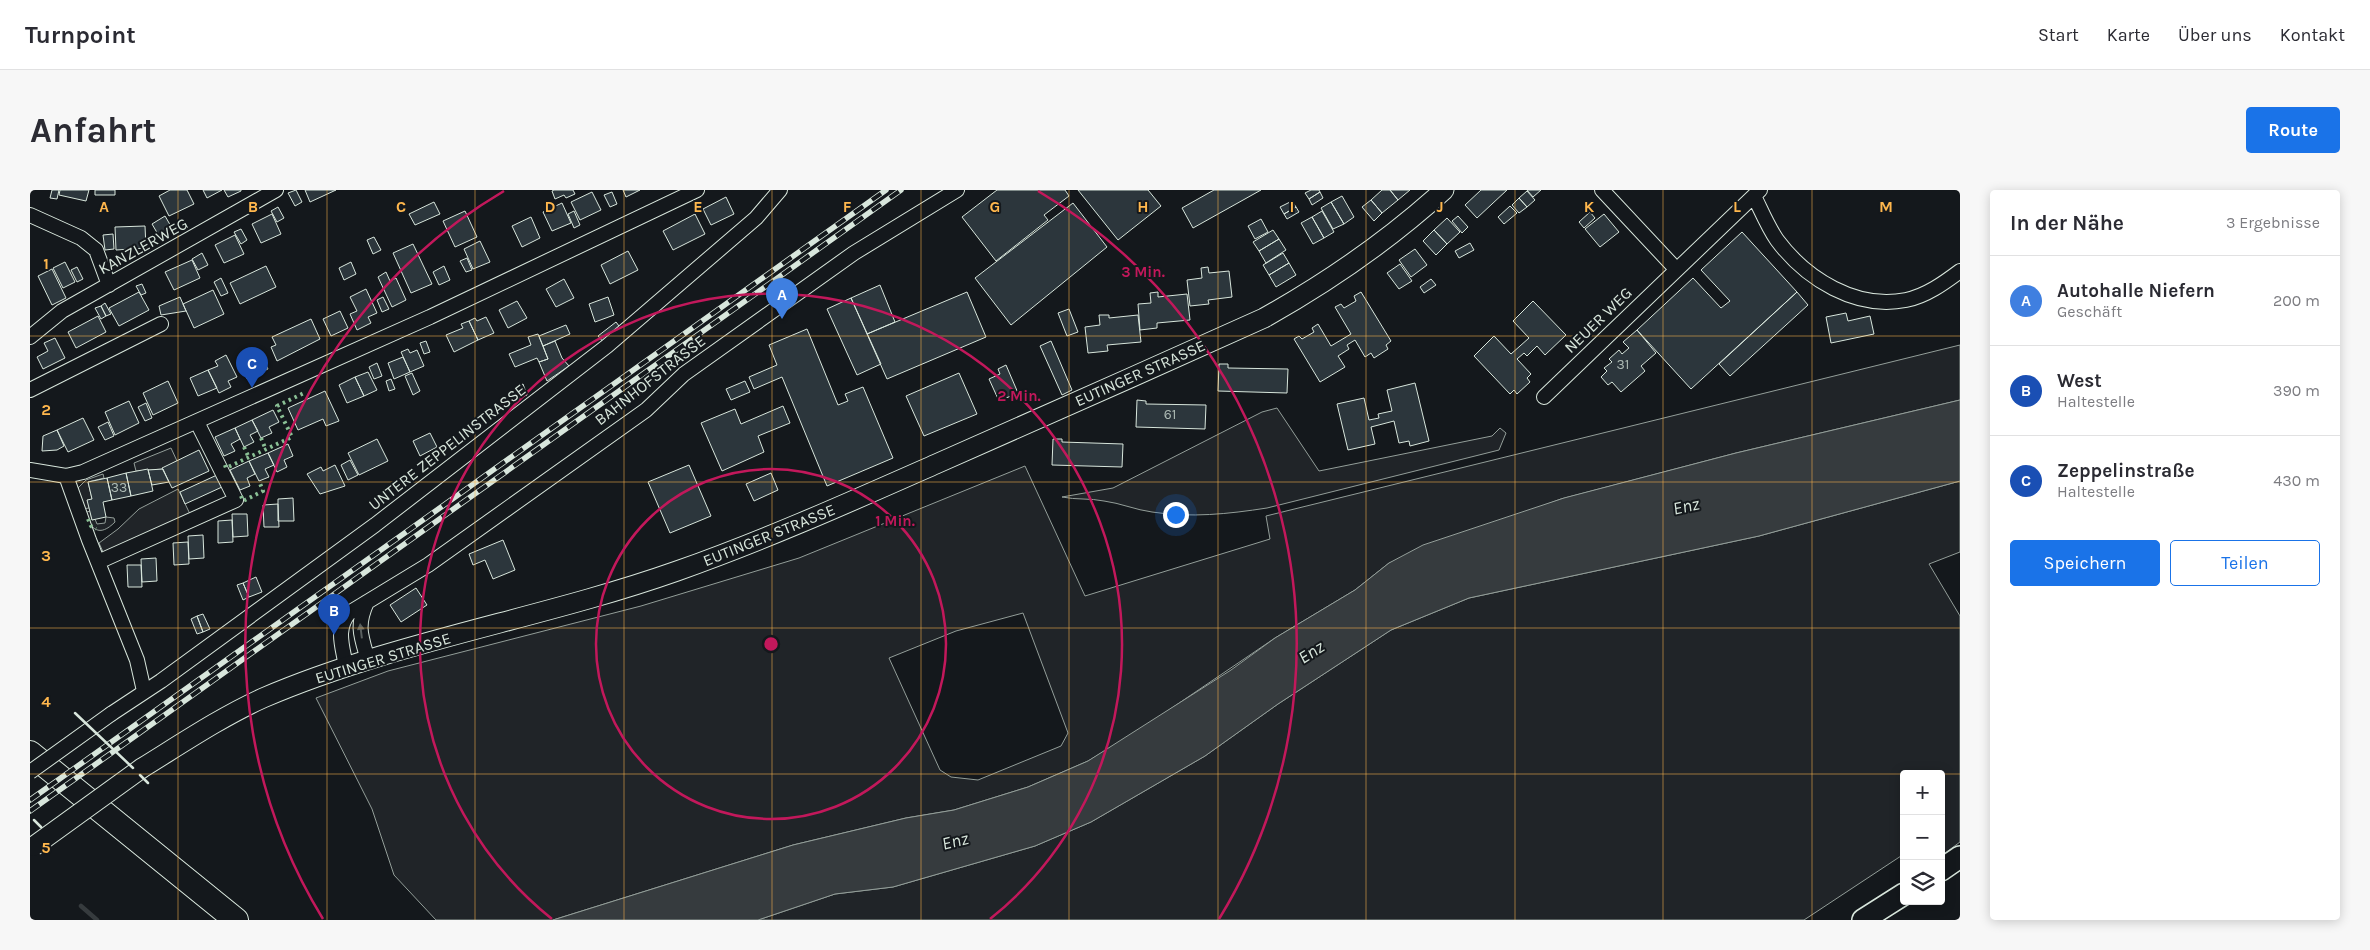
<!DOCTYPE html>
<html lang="de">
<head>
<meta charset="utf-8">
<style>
	body { margin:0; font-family:Karla,sans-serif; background:#f7f7f7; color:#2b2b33 }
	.controls { position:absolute; right:15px; bottom:15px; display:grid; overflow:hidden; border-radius:5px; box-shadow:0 2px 12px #0003 }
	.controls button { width:45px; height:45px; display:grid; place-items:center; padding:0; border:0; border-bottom:1px solid #e1e1e2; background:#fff; color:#2b2b33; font:25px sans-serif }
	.you { position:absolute; left:1145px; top:324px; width:18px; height:18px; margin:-12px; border:4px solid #fff; border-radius:50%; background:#1a73e8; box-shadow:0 0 0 8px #1a73e833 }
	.badge { display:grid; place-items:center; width:32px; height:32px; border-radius:50%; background:#1a73e8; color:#fff; font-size:16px; font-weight:700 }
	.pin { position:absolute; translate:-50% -41px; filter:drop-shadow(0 1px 2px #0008) }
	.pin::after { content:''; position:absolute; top:26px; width:18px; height:15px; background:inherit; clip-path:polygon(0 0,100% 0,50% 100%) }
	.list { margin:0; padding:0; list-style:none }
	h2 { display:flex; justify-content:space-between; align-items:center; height:65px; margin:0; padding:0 20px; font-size:21px }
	h2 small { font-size:16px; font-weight:400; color:#7c7c81 }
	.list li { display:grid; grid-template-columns:32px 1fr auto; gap:15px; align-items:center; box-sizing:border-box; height:90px; padding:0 20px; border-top:1px solid #e1e1e2 }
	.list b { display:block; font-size:19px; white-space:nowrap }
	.list p { margin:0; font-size:16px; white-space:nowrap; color:#7c7c81 }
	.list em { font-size:16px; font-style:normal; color:#7c7c81 }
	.actions { display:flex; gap:10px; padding:15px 20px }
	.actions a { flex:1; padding:11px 0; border:1px solid #1a73e8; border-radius:5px; text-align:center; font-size:18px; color:#1a73e8 }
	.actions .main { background:#1a73e8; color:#fff }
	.icon { flex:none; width:28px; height:28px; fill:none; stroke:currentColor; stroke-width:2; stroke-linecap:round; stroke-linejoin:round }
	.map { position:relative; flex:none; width:1930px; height:730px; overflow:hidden; border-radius:5px }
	header { display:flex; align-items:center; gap:30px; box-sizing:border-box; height:70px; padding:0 25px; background:#fff; border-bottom:1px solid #e1e1e2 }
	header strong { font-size:24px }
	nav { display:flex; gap:28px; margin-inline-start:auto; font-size:18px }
	.intro { display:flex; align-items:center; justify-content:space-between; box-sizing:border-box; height:120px; padding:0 30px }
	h1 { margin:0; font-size:35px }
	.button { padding:12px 22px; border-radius:5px; background:#1a73e8; color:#fff; font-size:18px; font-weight:700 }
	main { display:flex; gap:30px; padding:0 30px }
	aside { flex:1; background:#fff; border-radius:5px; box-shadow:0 2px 12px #0003 }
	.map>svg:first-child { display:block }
	.green { fill:#202428; stroke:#939e99; fill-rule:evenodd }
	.water { fill:#363b3e; stroke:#939e99 }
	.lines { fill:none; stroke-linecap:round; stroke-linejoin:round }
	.stream { stroke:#363b3e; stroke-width:4.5 }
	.building { fill:#2c363c; stroke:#d8e6dc }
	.street-casing { stroke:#d8e6dc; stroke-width:16 }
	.secondary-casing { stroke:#d8e6dc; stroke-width:21 }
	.primary-casing { stroke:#d8e6dc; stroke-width:24 }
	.highway-casing { stroke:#d8e6dc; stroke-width:26 }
	.street { stroke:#14181c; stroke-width:14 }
	.secondary { stroke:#14181c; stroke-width:19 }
	.primary { stroke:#14181c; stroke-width:21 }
	.highway { stroke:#14181c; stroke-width:24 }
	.rail-casing { stroke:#d8e6dc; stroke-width:5.5 }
	.rail { stroke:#14181c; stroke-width:4; stroke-dasharray:11; stroke-linecap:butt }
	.street-bridge-casing { stroke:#d8e6dc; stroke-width:16; stroke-linecap:butt }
	.secondary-bridge-casing { stroke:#d8e6dc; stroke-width:21; stroke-linecap:butt }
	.street-bridge { stroke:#14181c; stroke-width:14 }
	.secondary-bridge { stroke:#14181c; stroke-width:19 }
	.hedge { stroke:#8ac095; stroke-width:4; stroke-dasharray:2.5 4; stroke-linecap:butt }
	.wall { stroke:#d8e6dc; stroke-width:2.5 }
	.oneway { fill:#59605f }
	.grid { fill:none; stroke:#ffb74d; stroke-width:1; stroke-opacity:0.55 }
	.ring { fill:none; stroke:#c2185b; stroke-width:2.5 }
	.labels { text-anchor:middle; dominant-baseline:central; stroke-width:4; stroke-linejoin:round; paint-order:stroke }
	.number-label { font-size:14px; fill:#adbab4 }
	.street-label { font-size:16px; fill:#d8e6dc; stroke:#14181c }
	.water-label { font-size:18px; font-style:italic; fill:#d8e6dc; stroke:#14181c }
	.grid-label { font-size:16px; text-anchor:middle; font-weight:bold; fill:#ffb74d; stroke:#14181c; stroke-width:4; stroke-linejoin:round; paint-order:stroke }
	.centre { fill:#c2185b; stroke:#14181c; stroke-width:2.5 }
	.ring-label { font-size:15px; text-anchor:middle; font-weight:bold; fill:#c2185b; stroke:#14181c; stroke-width:4; stroke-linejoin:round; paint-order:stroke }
</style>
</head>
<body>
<header>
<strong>Turnpoint</strong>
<nav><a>Start</a><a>Karte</a><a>Über uns</a><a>Kontakt</a></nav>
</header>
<div class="intro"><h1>Anfahrt</h1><a class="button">Route</a></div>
<main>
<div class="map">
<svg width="1930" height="730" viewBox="0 0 1930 730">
	<rect width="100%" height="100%" fill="#14181c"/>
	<path class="green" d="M1930,155v55l-224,53 -175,46 -172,64 -34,27 -80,48 -137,93 -50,30 -60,26 -74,23 -48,8 -113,27 -240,75h-117l-42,-45 -22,-66 -56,-111 72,-27 253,-65 158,-48 226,-92 60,130 185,-57 -4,-23zM993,423l45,120 -7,13 -83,34 -27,-3 -11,-7 -51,-112 67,-27z
		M1247,218l42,63 173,-35 8,-8 6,5 -7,17 -232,58c-39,6 -76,10 -115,4 -16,-2 -32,-9 -48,-11 -14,-3 -28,-1 -42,-4l51,-9 149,-76z
		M141,258l6,13 -14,8 -27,2 -2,-8z
		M73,284l1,4 -16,4 4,17 -3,9 -6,1 -5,-21 8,-8z
		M1930,291v71l-31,12 31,52v226l-19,14v-82h-37v80l-100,66h-1046l77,-26 58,-7 142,-41 56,-24 114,-66 73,-52 113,-74 78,-32 290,-62z
		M148,299l12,25 -86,40 -5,-11 19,-14 21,-20z
		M60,321l2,9 3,-1 2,5 8,-1 1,-6 8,1 1,4c-16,16 -24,7 -31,-9z"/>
	<path class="water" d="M1930,210v81l-201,55 -290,62 -78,32 -113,74 -73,52 -114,66 -56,24 -142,41 -58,7 -77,26h-205l240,-75 113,-27 48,-8 74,-23 60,-26 143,-91 44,-32 80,-48 34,-27 34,-18 141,-47 172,-45z"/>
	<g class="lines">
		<path class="stream" d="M51,716l16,14"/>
	</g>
	<path class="building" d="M22,0h7l-2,9 -7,-1z
		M30,0h29l-3,11 -27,-6z
		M65,0h20v5h-20z
		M140,0h17l7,14 -25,12 -10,-20z
		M173,0h19l-15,8z
		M194,0h17v1l-13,6z
		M266,0l6,12 -7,4 -7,-13z
		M275,0h31l-26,12z
		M524,0h19l2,4 -9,4 -2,-3 -9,4 -3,-8z
		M593,0h17l-14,7z
		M967,0h68l4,6 -25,19 4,5 -52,41 -34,-44z
		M1048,0h70l13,16 -43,34z
		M1184,0h47l-68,38 -11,-20z
		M1281,0h8l1,2 -11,7 -4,-6z
		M1352,0h8l8,10 -16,13 -11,-13z
		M1360,0h20l-12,10z
		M1451,0h26l-30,28 -12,-13z
		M1497,0h14l-8,7z
		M1497,1l8,9 -8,7 -8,-9z
		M562,2l9,18 -21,10 -9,-18z
		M582,2l5,12 -7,3 -6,-12z
		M1290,2l3,6 -11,7 -3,-6z
		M1312,6l12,21 -10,7 -13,-22z
		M696,7l8,17 -23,11 -8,-16z
		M1489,8l8,9 -8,6 -7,-8z
		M1341,10l11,13 -8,8 -12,-14z
		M1262,11l4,6 -12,7 -4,-7z
		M404,12l6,12 -25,11 -6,-11z
		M1301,12l13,22 -11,5 -12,-21z
		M532,13l9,20 -19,8 -9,-19z
		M1043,13l34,44 -96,78 -36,-47z
		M1480,16l7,7 -13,11 -6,-7z
		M248,17l6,11 -7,4 -6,-11z
		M1266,17l3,5 -12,7 -3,-5z
		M435,21l12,26 -22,10 -12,-26z
		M544,21l6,14 -6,3 -6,-14z
		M1292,21l12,21 -10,6 -12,-21z
		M1560,22l5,6 -11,10 -5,-6z
		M242,24l9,20 -20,9 -9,-19z
		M665,24l10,20 -32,16 -10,-19z
		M1574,24l15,18 -19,15 -15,-18z
		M135,26l7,12 -13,8 -7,-12z
		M1428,26l10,11 -6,6 -10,-12z
		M501,27l9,21 -18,9 -10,-21z
		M1282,27l12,21 -11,6 -12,-21z
		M1417,28l13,14 -13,12 -13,-14z
		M1231,29l7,13 -13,7 -7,-13z
		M115,36l1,22 -30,2 -1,-23z
		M211,39l6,11 -6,4 -7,-12z
		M1243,40l6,9 -20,12 -6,-9z
		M1404,40l13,14 -11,11 -13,-14z
		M1712,42l55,60 -106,97 -54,-59 56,-52 28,30 9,-7 -29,-31z
		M83,44l1,15 -9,1 -2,-15z
		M205,45l9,19 -20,9 -9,-18z
		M344,47l7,13 -8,4 -6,-14z
		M1249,49l7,11 -20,13 -7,-12z
		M450,51l10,21 -17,7 -9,-20z
		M1440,53l4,7 -15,8 -4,-7z
		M383,54l19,40 -21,9 -18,-40z
		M1385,59l12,16 -16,12 -12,-17z
		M598,61l10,19 -28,14 -9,-19z
		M172,63l6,12 -10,5 -6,-11z
		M1253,63l6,10 -20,12 -6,-10z
		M437,68l5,12 -6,2 -6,-11z
		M162,70l8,18 -26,12 -9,-18z
		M35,72l10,20 -12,6 -10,-20z
		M321,72l5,12 -12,6 -5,-12z
		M1259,73l7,12 -20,12 -7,-12z
		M1370,74l12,17 -13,8 -12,-16z
		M236,76l10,21 -36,17 -10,-21z
		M414,76l6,14 -11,5 -6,-13z
		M47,77l6,12 -6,3 -6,-12z
		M1178,77l1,6 20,-2 3,26 -24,3 1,4 -19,2 -3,-26 15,-2 -1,-10z
		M22,79l14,29 -14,7 -14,-29z
		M356,82l4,9 6,-3 10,22 -14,7 -14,-30z
		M191,88l7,15 -7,3 -7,-14z
		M534,89l10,19 -18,9 -10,-18z
		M1401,89l5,6 -12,8 -4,-6z
		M112,94l4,9 -5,2 -5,-9z
		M850,95l15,37 -28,12 -16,-36z
		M336,99l11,24 -9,4 3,6 -14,7 -7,-16 7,-3 -7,-14z
		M183,100l11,24 -30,14 -11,-24z
		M109,102l10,18 -30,16 -10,-18z
		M937,102l19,45 -99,42 -20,-45z
		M1128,102v5l29,-3 3,26 -33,3v5l-17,2 -2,-26 13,-1 -1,-10z
		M1331,102l30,49 -5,4 2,4 -14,9 -3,-5 -6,4 -10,-17 -8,5 2,4 -11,7 7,11 -25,15 -26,-43 5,-3 3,3 12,-7 -2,-4 6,-4 13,22 20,-12 -16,-27 6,-3 3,4 12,-7 -2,-5z
		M1767,102l11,13 -78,71 -11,-12z
		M150,107l6,14 -25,4 -2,-9z
		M353,107l6,12 -7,3 -5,-12z
		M578,107l6,18 -19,7 -6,-18z
		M821,108l30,66 -24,11 -30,-66z
		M487,111l10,17 -19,10 -9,-18z
		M1503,111l33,34 -21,20 -8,-9 -10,10 -3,-3 -7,6 14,15 -4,4 3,4 -13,12 -3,-4 -4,4 -36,-38 20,-20 17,18 18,-16 -16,-17z
		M75,113l6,11 -5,2 -5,-10z
		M71,116l5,10 -5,3 -6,-11z
		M1039,119l9,23 -11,4 -9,-23z
		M310,121l8,17 -17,8 -8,-17z
		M1816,123l2,8 22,-5 4,18 -43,9 -5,-26z
		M1069,125h10v3l29,-3 3,27 -34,3 1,6 -20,2 -3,-26 15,-2z
		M68,126l8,16 -30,16 -8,-16z
		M456,127l8,16 -16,7 -9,-19 6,-3 2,3z
		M281,129l9,20 -43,22 -6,-14 5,-2 -4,-8z
		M439,131l9,19 -24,12 -8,-17 17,-7 -2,-4z
		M586,132l6,8 -17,14 -7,-8z
		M536,135l4,9 -27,12 -4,-10z
		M777,139l31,76 10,-4 -3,-7 18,-7 30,71 -66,28 -45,-109 -28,12 -5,-12 28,-12 -8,-20z
		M1607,140l19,23 -15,13 4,5 -24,21 -9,-10 -4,3 -7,-8 6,-6 -3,-3 8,-6 -3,-3 10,-9 3,4 7,-6 -6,-6z
		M508,144l10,25 -9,3 -2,-4 -22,9 -6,-13 22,-9 -3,-8z
		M25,148l10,20 -22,11 -6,-12 11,-6 -4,-8z
		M396,151l4,11 -6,2 -4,-11z
		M525,151l7,17 7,8 -22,15 -8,-19 9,-3 -5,-13z
		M1021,151l21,49 -10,5 -22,-49z
		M378,159l2,4 7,-3 7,16 -14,6 -9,-20z
		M230,163l8,16 -21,10 -7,-17z
		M196,165l11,22 -9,4 3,6 -12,6 -11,-23 10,-4 -3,-5z
		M373,167l7,15 -16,7 -6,-16z
		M347,173l5,13 -8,3 -5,-12z
		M1189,174h9v4l60,1 -1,24 -69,-2z
		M976,175l12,28 -19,8 -10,-22 11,-5 -2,-5z
		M178,180l9,18 -19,8 -8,-18z
		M338,182l9,18 -13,6 -9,-19z
		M382,183l8,18 -7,4 -8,-19z
		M929,183l18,41 -53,22 -18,-40z
		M325,187l9,19 -17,7 -8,-18z
		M361,189l4,10 -6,2 -3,-10z
		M138,191l10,22 -25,12 -10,-22z
		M715,191l5,11 -19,8 -5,-11z
		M1385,193l14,58 -19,5 -1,-5 -10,2 -5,-22 -23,6 4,17 -27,6 -11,-46 27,-6 5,22 10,-2 -1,-4 14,-3 -5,-21z
		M493,194l4,11 -8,3 -4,-10z
		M295,201l14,30 -13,5 -3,-7 -25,11 -10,-22z
		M1107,210l9,1v3l60,1 -1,24 -69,-2z
		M99,211l10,22 -24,12 -10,-23z
		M116,213l6,15 -7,3 -7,-14z
		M753,216l7,17 -32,13 6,16 -42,19 -21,-48 34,-14 6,15z
		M243,220l6,12 -10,5 3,6 -11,5 -9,-18z
		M53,228l11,22 -26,12 -11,-22z
		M222,230l6,11 -8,4 4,7 -10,5 -9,-19z
		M78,232l6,14 -9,4 -7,-13z
		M205,238l5,11 -9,5 4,7 -11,5 -9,-19z
		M27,240l7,16 -7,4 -15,1 1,-15z
		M400,243l7,14 -17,9 -7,-15z
		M347,249l11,22 -29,14 -11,-22z
		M1023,249h9v3l61,2 -1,23 -70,-2z
		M258,254l5,12 -9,4 3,7 -10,5 -9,-19z
		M169,260l10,21 -37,17 -10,-20z
		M238,263l6,12 -9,4 4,8 -10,4 -10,-20z
		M320,270l8,15 -10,5 -7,-15z
		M219,271l6,13 -8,4 3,8 -10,4 -10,-20z
		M305,275l10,21 -25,8 -13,-20 14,-7 2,4z
		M659,275l22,51 -41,17 -22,-51z
		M118,279l5,22 -22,5 -5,-23z
		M133,279l6,13 -17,3 -4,-15z
		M96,283l5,23 -19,4 -5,-22z
		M741,283l7,17 -24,11 -8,-17z
		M187,285l5,12 -37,17 -5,-12z
		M77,288l5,22 -9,2 3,15 -14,3 -5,-20 5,-1 -4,-17z
		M263,308l1,23h-16v-22z
		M248,314l1,23h-15l-1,-22z
		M202,324h15l1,22 -15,1z
		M202,330l1,22 -15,1v-22z
		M173,345l1,23 -15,1 -1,-23z
		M473,350l12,30 -22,9 -8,-19 -12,5 -4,-11z
		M158,352l1,22 -15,1 -1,-22z
		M126,368l1,23 -15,1 -1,-23z
		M97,375h14l1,22h-14z
		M226,387l6,15 -13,5 -6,-14z
		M213,393l6,14 -6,3 -6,-15z
		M386,398l11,17 -26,17 -11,-17z
		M173,424l7,15 -7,3 -6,-16z
		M167,426l6,16 -6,2 -6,-15z"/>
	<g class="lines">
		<defs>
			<path id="street" d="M1572,0l74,79
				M1724,6c7,14 14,31 23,44 29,39 79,70 129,60 20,-4 38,-17 54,-29
				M0,25l51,23 15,12 13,35
				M0,147l32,-26 214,-121
				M0,200l131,-66
				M1514,207l216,-207
				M0,280l36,6 17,-4 347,-155 267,-127
				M36,286l23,64 48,120 7,31
				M68,372l138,-62 -39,-78
				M337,412c-11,24 -6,34 1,58
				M316,477c-3,-20 -11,-37 3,-54l79,-48 218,-155 38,-36 170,-121 103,-63
				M81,524l50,-33 214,-156 232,-179 149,-128 24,-28"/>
			<path id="secondary" d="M112,578c39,-24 79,-51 121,-70 133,-57 278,-79 414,-127 88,-31 173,-69 259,-107 109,-48 219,-97 328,-146 66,-37 124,-77 180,-128"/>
			<path id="primary" d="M1911,680l19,-13
				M1833,730l41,-26"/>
			<path id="highway" d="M0,563l206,167"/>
		</defs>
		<use href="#street" class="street-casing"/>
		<use href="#secondary" class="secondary-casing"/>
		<use href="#primary" class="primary-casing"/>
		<use href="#highway" class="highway-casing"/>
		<use href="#street" class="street"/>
		<use href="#secondary" class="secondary"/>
		<use href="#primary" class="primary"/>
		<use href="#highway" class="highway"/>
		<defs>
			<path id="rail" d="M0,610l856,-610
				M0,621l871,-621"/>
		</defs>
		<use href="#rail" class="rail-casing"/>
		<use href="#rail" class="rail"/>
		<defs>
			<path id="street-bridge" d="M0,582l81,-58"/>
			<path id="secondary-bridge" d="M4,656l108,-78"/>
		</defs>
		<use href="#street-bridge" class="street-bridge-casing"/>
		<use href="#secondary-bridge" class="secondary-bridge-casing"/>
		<use href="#street-bridge" class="street-bridge"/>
		<use href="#secondary-bridge" class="secondary-bridge"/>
		<path class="hedge" d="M231,248l5,12
			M214,257l5,11
			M195,275l1,3 66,-31 -15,-31 29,-14
			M211,306l2,5 20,-10 -4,-10
			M58,329l3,7 5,3"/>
		<path class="wall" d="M45,523l58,55
			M110,585l8,8
			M4,630l7,7"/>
	</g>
	<defs><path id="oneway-solid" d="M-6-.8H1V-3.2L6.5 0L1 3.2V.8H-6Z" transform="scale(1.25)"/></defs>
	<use class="oneway" href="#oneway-solid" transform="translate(331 441) rotate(-97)"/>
	<path class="grid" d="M148,0v730M297,0v730M445,0v730M594,0v730M742,0v730M891,0v730M1039,0v730M1188,0v730M1336,0v730M1485,0v730M1633,0v730M1782,0v730M0,146h1930M0,292h1930M0,438h1930M0,584h1874M1911,584h19"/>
	<g class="ring">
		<circle cx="741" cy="454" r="175"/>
		<path d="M522 729A351 351 0 1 1 960 729"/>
		<path d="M293 729A526 526 0 0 1 474 1M1008 1A526 526 0 0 1 1189 729"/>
	</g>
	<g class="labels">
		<g class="number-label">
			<text x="1593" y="174">31</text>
			<text x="1140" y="224">61</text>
			<text x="89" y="297">33</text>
		</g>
		<g class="street-label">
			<text transform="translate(113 56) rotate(-29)">KANZLERWEG</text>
			<text transform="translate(1568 130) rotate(-44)">NEUER WEG</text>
			<text transform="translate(1110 183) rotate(-24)">EUTINGER STRASSE</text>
			<text transform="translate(620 190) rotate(-38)">BAHNHOFSTRASSE</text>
			<text transform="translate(417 257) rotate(-38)">UNTERE ZEPPELINSTRASSE</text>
			<text transform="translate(739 345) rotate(-22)">EUTINGER STRASSE</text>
			<text transform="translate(353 468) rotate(-17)">EUTINGER STRASSE</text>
		</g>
		<g class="water-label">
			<text transform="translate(1656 316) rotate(-12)">Enz</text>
			<text transform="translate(1281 462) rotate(-32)">Enz</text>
			<text transform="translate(925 651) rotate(-14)">Enz</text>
		</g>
	</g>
	<g class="grid-label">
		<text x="74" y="22">A</text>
		<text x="223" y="22">B</text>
		<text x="371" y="22">C</text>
		<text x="520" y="22">D</text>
		<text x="668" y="22">E</text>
		<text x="817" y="22">F</text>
		<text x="965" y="22">G</text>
		<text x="1113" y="22">H</text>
		<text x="1262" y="22">I</text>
		<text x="1410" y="22">J</text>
		<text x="1559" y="22">K</text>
		<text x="1707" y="22">L</text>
		<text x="1856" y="22">M</text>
		<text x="16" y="79">1</text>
		<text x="16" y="225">2</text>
		<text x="16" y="371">3</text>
		<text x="16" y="517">4</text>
		<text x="16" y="663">5</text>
	</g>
	<circle cx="741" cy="454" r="8" class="centre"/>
	<g class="ring-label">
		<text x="1113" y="87">3 Min.</text>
		<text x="989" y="211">2 Min.</text>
		<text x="865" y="336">1 Min.</text>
	</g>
</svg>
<div class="controls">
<button>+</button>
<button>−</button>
<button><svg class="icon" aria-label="layers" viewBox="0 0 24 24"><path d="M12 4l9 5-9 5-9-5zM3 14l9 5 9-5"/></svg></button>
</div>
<div class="you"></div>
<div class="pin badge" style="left:752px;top:129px;background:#3f7fe0">A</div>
<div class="pin badge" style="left:304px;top:445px;background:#1a4fb4">B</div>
<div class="pin badge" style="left:222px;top:198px;background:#1a4fb4">C</div>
</div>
<aside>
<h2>In der Nähe<small>3 Ergebnisse</small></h2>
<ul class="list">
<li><span class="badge" style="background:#3f7fe0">A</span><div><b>Autohalle Niefern</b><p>Geschäft</p></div><em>200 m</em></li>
<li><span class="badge" style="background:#1a4fb4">B</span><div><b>West</b><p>Haltestelle</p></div><em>390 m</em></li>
<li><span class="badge" style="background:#1a4fb4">C</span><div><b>Zeppelinstraße</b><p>Haltestelle</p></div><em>430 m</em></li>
</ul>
<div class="actions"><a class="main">Speichern</a><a>Teilen</a></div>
</aside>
</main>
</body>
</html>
